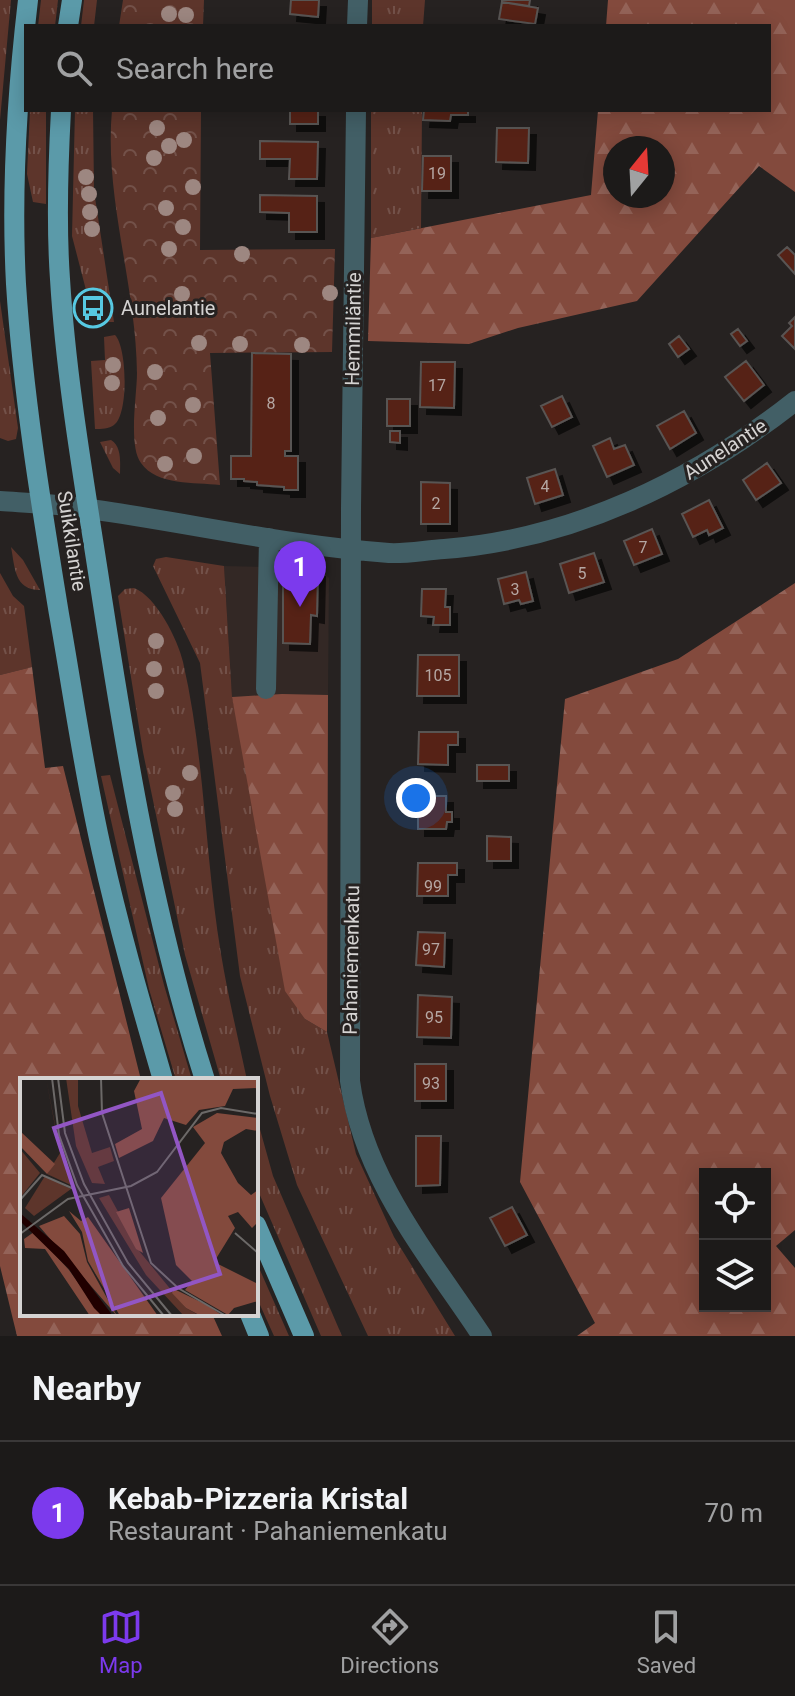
<!DOCTYPE html>
<html lang="en">
<head>
<meta charset="utf-8">
<style>
	body { margin:0; font-family:Roboto,sans-serif; background:#252322; color:#f1f3f6 }
	.controls { position:absolute; right:24px; bottom:24px; display:grid; overflow:hidden; border-radius:0px; box-shadow:0 4px 20px #0003 }
	.controls button { width:72px; height:72px; display:grid; place-items:center; padding:0; border:0; border-bottom:2px solid #3a3838; background:#1c1a19; color:#f1f3f6; font:40px sans-serif }
	.compass { position:absolute; left:603px; top:136px; width:72px; height:72px; border-radius:50%; background:#1c1a19; box-shadow:0 4px 20px #0003; rotate:18deg }
	.you { position:absolute; left:416px; top:798px; width:28px; height:28px; margin:-20px; border:6px solid #fff; border-radius:50%; background:#1a73e8; box-shadow:0 0 0 12px #1a73e833 }
	.badge { display:grid; place-items:center; width:52px; height:52px; border-radius:50%; background:#7c3aed; color:#fff; font-size:26px; font-weight:700 }
	.pin { position:absolute; translate:-50% -66px; filter:drop-shadow(0 2px 4px #0008) }
	.pin::after { content:''; position:absolute; top:42px; width:28px; height:24px; background:inherit; clip-path:polygon(0 0,100% 0,50% 100%) }
	.list { margin:0; padding:0; list-style:none }
	h2 { display:flex; justify-content:space-between; align-items:center; height:104px; margin:0; padding:0 32px; font-size:34px }
	h2 small { font-size:26px; font-weight:400; color:#a0a1a2 }
	.list li { display:grid; grid-template-columns:52px 1fr auto; gap:24px; align-items:center; box-sizing:border-box; height:144px; padding:0 32px; border-top:2px solid #3a3838 }
	.list b { display:block; font-size:30px; white-space:nowrap }
	.list p { margin:0; font-size:26px; white-space:nowrap; color:#a0a1a2 }
	.list em { font-size:26px; font-style:normal; color:#a0a1a2 }
	.icon { flex:none; width:44px; height:44px; fill:none; stroke:currentColor; stroke-width:2; stroke-linecap:round; stroke-linejoin:round }
	.map { position:relative; flex:none; width:795px; height:1336px; overflow:hidden }
	.search { position:absolute; background:#1c1a19; box-shadow:0 4px 20px #0003; left:24px; right:24px; top:24px; height:88px; display:flex; align-items:center; gap:20px; box-sizing:border-box; padding:0 28px; border-radius:0px; color:#a0a1a2; font-size:30px }
	.sheet { height:248px; background:#1c1a19 }
	nav { display:flex; justify-content:space-around; align-items:center; box-sizing:border-box; height:112px; border-top:2px solid #3a3838; background:#1c1a19; font-size:22px; color:#a0a1a2 }
	nav a { display:grid; justify-items:center; gap:4px }
	nav .on { color:#7c3aed }
	.map>svg:first-child { display:block }
	.built { fill:#332825 }
	.grass { fill:url(#grass-tufts) }
	.forest { fill:url(#forest-firs); fill-rule:evenodd }
	.park { fill:url(#park-crowns) }
	.building { fill:#562216; stroke:#595453; stroke-width:2; filter:url(#shadow) }
	.lines { fill:none; stroke-linecap:round; stroke-linejoin:round }
	.minor { stroke:#425f66; stroke-width:20 }
	.major { stroke:#5b9aa9; stroke-width:20 }
	.tree { fill:#9d8781 }
	.labels { text-anchor:middle; dominant-baseline:central; stroke-width:6; stroke-linejoin:round; paint-order:stroke }
	.number-label { font-size:16px; fill:#b5a7a3 }
	.poi-label { font-size:20px; fill:#d5d3d2; stroke:#262221; text-anchor:start }
	.street-label { font-size:20px; fill:#d5d3d2; stroke:#262221 }
	.inset-road { fill:none; stroke:#6c6968; stroke-width:2 }
	.view { fill:#9256c4; fill-opacity:0.15; stroke:#9256c4; stroke-width:4 }
	.inset-edge { fill:none; stroke:#d5d3d2; stroke-width:4 }
</style>
</head>
<body>
<div class="map">
<svg width="795" height="1336" viewBox="0 0 795 1336">
	<defs>
		<pattern id="grass-tufts" width="24" height="20" patternUnits="userSpaceOnUse" patternTransform="scale(2)"><rect width="24" height="20" fill="#5d352b"/><path d="M3 7l-1-3M5 7V3M7 7l1-3M15 17l-1-3M17 17v-4M19 17l1-3" fill="none" stroke="#735149"/></pattern>
		<pattern id="forest-firs" width="22" height="20" patternUnits="userSpaceOnUse" patternTransform="scale(2)"><rect width="22" height="20" fill="#834a3d"/><path d="M5 1l3.5 6h-7zM16 11l3.5 6h-7z" fill="#946358"/></pattern>
		<pattern id="park-crowns" width="20" height="18" patternUnits="userSpaceOnUse" patternTransform="scale(2)"><rect width="20" height="18" fill="#5d352b"/><path d="M2 6a3 3 0 1 1 6 0M12 15a3 3 0 1 1 6 0" fill="none" stroke="#735149"/></pattern>
		<filter id="shadow"><feDropShadow dx="7" dy="7" stdDeviation="0" flood-color="#0009"/></filter>
	</defs>
	<rect width="100%" height="100%" fill="#262221"/>
	<path class="built" d="M224,566l89,2 7,2 9,8 -1,117 -96,2z"/>
	<path class="grass" d="M0,0h11l-11,120z
		M41,0h17l-3,26h-17z
		M84,0h13l-3,26h-13z
		M372,0h53l-2,26h-51z
		M30,110h16v94l-13,-2 -6,-28z
		M75,110h18l1,81 20,131h-11l-3,-32h-14l-14,-54z
		M371,110h51l-1,118 -50,10z
		M0,301l18,127 -2,11 -8,2 -8,-3z
		M115,335c12,12 14,79 -1,90 -5,4 -13,4 -19,4l-4,-68 14,-1 -1,-23z
		M111,440c11,7 9,22 9,34l-7,-6 -13,-26z
		M11,547l12,13 17,30c-26,0 -25,-23 -29,-43z
		M166,557l58,9 8,131 73,322 22,13 29,122 38,83 61,99h-87l-71,-151 -27,-89 -30,-120 -40,-313 -47,-97 3,-7z
		M0,573l13,23 11,10 8,61 -32,8z
		M134,588c22,8 44,52 49,74 22,96 22,196 38,292 7,42 17,84 26,126h-26l-36,-125 -42,-203 -25,-156 7,-7z
		M110,775l54,210 28,95h-16l-27,-91 -48,-213z
		M256,1115l17,61 69,160h-21l-65,-150z
		M256,1261l33,75h-15l-18,-40z"/>
	<path class="forest" d="M608,0h187v192l-36,-26 -122,135 -119,27 -49,16 -101,-3 3,-103 220,-43 7,-85h171v-84h-163zM663,148v48h-48v-48z
		M795,583v647l-19,16 19,22v68h-218l18,-13 -75,-141 45,-483 113,-40zM705,1174h60v132h-60z
		M32,667l13,101 18,-2 78,314h-119v234h190l10,22h-205l-17,-70v-591z
		M282,694l46,1 -1,337 -22,-13 -20,-28 -53,-294z"/>
	<path class="park" d="M123,0h81l-1,26h-84z
		M112,110h89l-1,140 135,-1 -3,103 -122,1 10,132c-25,-3 -63,1 -79,-22 -13,-17 -4,-68 -4,-90 -1,-89 -33,-175 -25,-263z"/>
	<path class="building" d="M291,0h28l-1,17 -28,-3z
		M502,0h28l-1,6 -27,-4z
		M502,2l36,6 -3,16 -36,-5z
		M290,110h28v14h-28z
		M424,110h44v5h-17l-1,6 -27,-1z
		M497,128h32l-1,35 -32,-1z
		M260,141l58,1 -1,37h-28l1,-20h-30z
		M423,156h28v35h-29z
		M260,195l57,1v36h-28v-19l-29,-1z
		M787,247l8,8v19l-17,-19z
		M795,317v32l-13,-13 10,-10 -3,-3z
		M738,329l9,12 -7,5 -9,-12z
		M679,336l10,13 -11,8 -9,-13z
		M252,353l39,1v97h-6v5h13v34h-14v-3l-27,-2v-3l-13,-1v-2h-13v-23h20z
		M746,361l18,24 -20,16 -19,-24z
		M421,362h34l-1,46 -34,-1z
		M562,396l10,21 -20,10 -11,-21z
		M387,399h23v27h-23z
		M684,411l12,22 -26,16 -13,-23z
		M390,431h10v12l-10,-1z
		M610,438l4,11 11,-4 9,20 -27,12 -14,-31z
		M767,463l14,20 -25,17 -13,-20z
		M555,469l8,26 -28,9 -8,-26z
		M421,482l29,1v41h-29z
		M709,500l14,28 -14,7 -2,-5 -14,7 -11,-23z
		M652,529l10,25 -28,11 -10,-24z
		M594,553l10,29 -35,11 -9,-29z
		M283,570h35l-1,46 -6,-1 -1,29 -27,-1z
		M526,572l7,29 -12,3 -2,-4 -15,4 -6,-25z
		M422,589h24l-1,18h5v18h-17l1,-8 -13,-1z
		M418,655h41v41h-42z
		M419,732h39v13h-10v20l-30,-1z
		M477,765h32v16h-32z
		M418,796h28v16h6v10h-5l-1,7h-28z
		M487,836l24,1v24h-24z
		M418,863h39v12h-9v21h-31z
		M418,932l27,1 -1,34 -28,-2z
		M418,995l34,2 -1,41 -34,-1z
		M415,1064h31v37h-31z
		M416,1136h25l-1,49 -24,1z
		M512,1207l15,28 -22,11 -15,-28z"/>
	<g class="lines">
		<path class="minor" d="M357,26l1,-26
			M356,110l-5,398 -1,573c13,98 79,175 132,255
			M0,501c30,2 61,3 90,8 100,14 199,37 299,44 18,1 37,-3 55,-4 129,-10 250,-68 351,-148
			M266,689l3,-151"/>
		<path class="major" d="M28,0c-11,94 -17,190 -12,284 7,111 25,220 43,330 14,79 25,159 43,238 17,77 39,152 61,228
			M68,26l4,-26
			M61,110c-3,56 -5,113 -1,169 6,98 23,196 38,293 26,171 54,343 107,508
			M256,1225l48,111
			M250,1314l9,22"/>
	</g>
	<g class="tree">
		<circle cx="169" cy="14" r="8"/>
		<circle cx="186" cy="15" r="8"/>
		<circle cx="157" cy="128" r="8"/>
		<circle cx="184" cy="140" r="8"/>
		<circle cx="169" cy="146" r="8"/>
		<circle cx="154" cy="158" r="8"/>
		<circle cx="86" cy="177" r="8"/>
		<circle cx="193" cy="187" r="8"/>
		<circle cx="89" cy="194" r="8"/>
		<circle cx="166" cy="208" r="8"/>
		<circle cx="90" cy="212" r="8"/>
		<circle cx="183" cy="227" r="8"/>
		<circle cx="92" cy="229" r="8"/>
		<circle cx="169" cy="249" r="8"/>
		<circle cx="242" cy="254" r="8"/>
		<circle cx="330" cy="293" r="8"/>
		<circle cx="182" cy="294" r="8"/>
		<circle cx="199" cy="343" r="8"/>
		<circle cx="240" cy="344" r="8"/>
		<circle cx="302" cy="345" r="8"/>
		<circle cx="113" cy="365" r="8"/>
		<circle cx="155" cy="372" r="8"/>
		<circle cx="112" cy="383" r="8"/>
		<circle cx="193" cy="405" r="8"/>
		<circle cx="158" cy="418" r="8"/>
		<circle cx="194" cy="456" r="8"/>
		<circle cx="165" cy="464" r="8"/>
		<circle cx="156" cy="641" r="8"/>
		<circle cx="154" cy="669" r="8"/>
		<circle cx="156" cy="691" r="8"/>
		<circle cx="190" cy="773" r="8"/>
		<circle cx="173" cy="793" r="8"/>
		<circle cx="175" cy="809" r="8"/>
	</g>
	<defs>
		<symbol id="bus-ring" viewBox="-11 -11 22 22"><circle r="9.5" fill="#262221" stroke="#57c9e2" stroke-width="1.5"/><path d="M-5-6H5V4H4V6H2V4H-2V6H-4V4H-5ZM-3.5-4V0h7V-4ZM-3.5 1.2v1.5H-2V1.2ZM2 1.2v1.5H3.5V1.2Z" fill="#57c9e2"/></symbol>
	</defs>
	<g fill-rule="evenodd">
		<use href="#bus-ring" x="71" y="286" width="44" height="44"/>
	</g>
	<g class="labels">
		<g class="number-label">
			<text x="437" y="173">19</text>
			<text x="437" y="385">17</text>
			<text x="271" y="403">8</text>
			<text x="545" y="486">4</text>
			<text x="436" y="503">2</text>
			<text x="643" y="547">7</text>
			<text x="582" y="573">5</text>
			<text x="515" y="589">3</text>
			<text x="438" y="675">105</text>
			<text x="433" y="886">99</text>
			<text x="431" y="949">97</text>
			<text x="434" y="1017">95</text>
			<text x="431" y="1083">93</text>
		</g>
		<g class="poi-label">
			<text x="121" y="308">Aunelantie</text>
		</g>
		<g class="street-label">
			<text transform="translate(353 329) rotate(-89)">Hemmiläntie</text>
			<text transform="translate(725 449) rotate(-33)">Aunelantie</text>
			<text transform="translate(72 541) rotate(81)">Suikkilantie</text>
			<text transform="translate(351 960) rotate(-89)">Pahaniemenkatu</text>
		</g>
	</g>
	<g transform="translate(20 1078)">
		<rect width="238" height="238" fill="#262221"/>
		<path d="M26,0l12,62 17,47 -28,-13 13,-21zM25,98l26,13 -37,27 -9,-8zM89,117l31,57 46,56 14,8h-16l-38,-41 -47,-77z" fill="#5d352b"/>
		<path d="M121,0h117v10l-25,1 -8,17 -26,4 -13,15 -22,-7 -11,23 -34,17 -4,-14 27,-15 -8,-38zM197,35l41,5v13l-12,-2 -22,13 -3,11 17,30 13,12 7,-5v32l-6,6 -14,-16 -10,4 7,12 -21,34 44,22v17l-24,7 -6,7 -43,-25 7,-9 -16,-16 -15,-67 44,-55 -12,-16zM0,53l35,33 -8,10 -27,-28zM109,130l14,45 -7,-4 -20,-37zM49,133l12,10 7,-4 70,99h-38l-32,-55 -6,-29zM44,138l16,18 7,28 30,54 -78,-90zM14,154l35,38 33,46h-12l-45,-67 -20,-1 -1,-9zM154,211l33,16 16,11 -24,-1 -13,-7 -14,-15z" fill="#834a3d"/>
		<path d="M46,0h12v28l14,47 18,-6 4,14 -16,6 7,17 -13,-1 -16,-37z" fill="#5d352b"/>
		<path d="M0,71l20,24 -20,25z" fill="#5d352b"/>
		<path d="M0,135l44,38 49,65h-11l-8,-8 -25,-39 -49,-48z" fill="#200000"/>
		<path class="inset-road" d="M32,0l7,57 18,50 46,81 41,50M38,0l7,55 19,51 44,79 44,53M81,0l1,35 49,150 27,25 48,28M0,122l22,-25 32,14M215,155l23,20M0,156l48,-35 63,-13 26,-14 45,-59 19,-5 37,6"/>
		<path class="view" d="M141,15l59,181 -107,35 -59,-181z"/>
		<rect width="238" height="238" class="inset-edge"/>
	</g>
</svg>
<div class="controls">
<button><svg class="icon" aria-label="locate" viewBox="0 0 24 24"><circle cx="12" cy="12" r="6"/><path d="M12 2v4M12 18v4M2 12h4M18 12h4"/></svg></button>
<button><svg class="icon" aria-label="layers" viewBox="0 0 24 24"><path d="M12 4l9 5-9 5-9-5zM3 14l9 5 9-5"/></svg></button>
</div>
<svg class="compass" viewBox="-18 -18 36 36"><path d="M0-13l5 13h-10z" fill="#e53935"/><path d="M0 13l5-13h-10z" fill="#a0a1a2"/></svg>
<div class="you"></div>
<div class="pin badge" style="left:300px;top:607px">1</div>
<div class="search"><svg class="icon" aria-label="search" viewBox="0 0 24 24"><circle cx="10" cy="10" r="6"/><path d="M15 15l6 6"/></svg>Search here</div>
</div>
<section class="sheet">
<h2>Nearby<small></small></h2>
<ul class="list">
<li><span class="badge">1</span><div><b>Kebab-Pizzeria Kristal</b><p>Restaurant · Pahaniemenkatu</p></div><em>70 m</em></li>
</ul>
</section>
<nav>
<a class="on"><svg class="icon" aria-label="map" viewBox="0 0 24 24"><path d="M3 6l6-2 6 2 6-2v14l-6 2-6-2-6 2zM9 4v14M15 6v14"/></svg>Map</a>
<a><svg class="icon" aria-label="directions" viewBox="0 0 24 24"><path d="M12 3l9 9-9 9-9-9zM9 14v-3h6M13 9l2 2-2 2"/></svg>Directions</a>
<a><svg class="icon" aria-label="saved" viewBox="0 0 24 24"><path d="M7 4h10v16l-5-4-5 4z"/></svg>Saved</a>
</nav>
</body>
</html>
